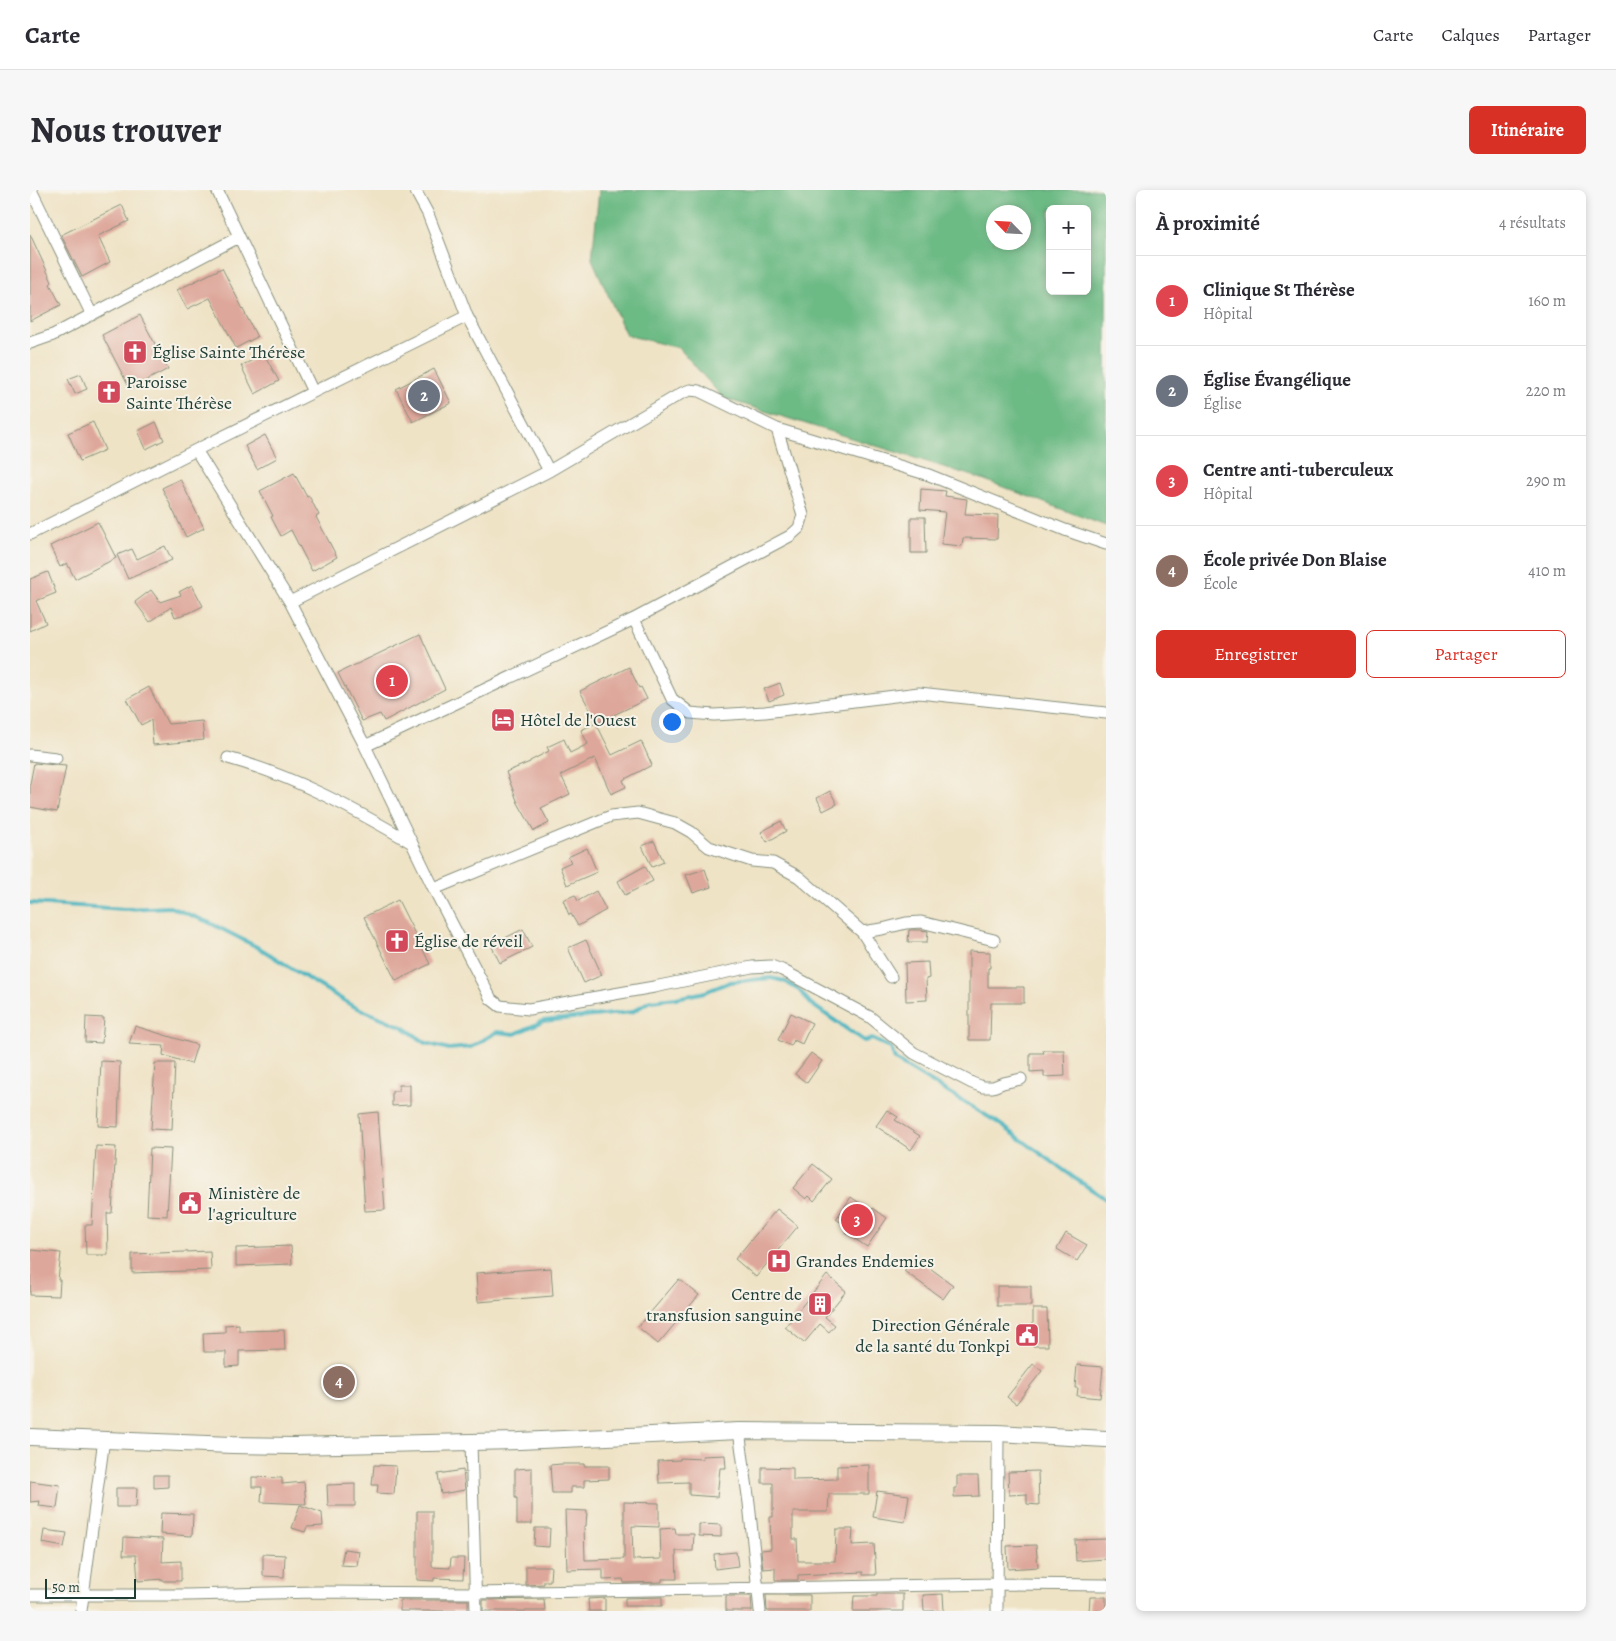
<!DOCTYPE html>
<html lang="fr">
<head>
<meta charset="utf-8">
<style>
	body { margin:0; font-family:Alegreya,serif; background:#f7f7f7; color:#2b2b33 }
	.controls { position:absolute; right:15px; top:15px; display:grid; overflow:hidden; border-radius:8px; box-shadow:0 2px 8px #0003 }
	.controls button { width:45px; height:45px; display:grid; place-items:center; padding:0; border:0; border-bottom:1px solid #e1e1e2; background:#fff; color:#2b2b33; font:25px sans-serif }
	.compass { position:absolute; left:956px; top:15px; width:45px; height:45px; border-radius:50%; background:#fff; box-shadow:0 2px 8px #0003; rotate:295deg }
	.scale { position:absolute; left:15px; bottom:12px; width:91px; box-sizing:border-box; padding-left:5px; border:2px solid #1f3d34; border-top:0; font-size:14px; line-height:18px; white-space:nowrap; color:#1f3d34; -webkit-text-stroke:4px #f7f3e8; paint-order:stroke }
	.you { position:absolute; left:641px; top:531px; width:18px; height:18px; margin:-12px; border:4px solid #fff; border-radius:50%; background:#1a73e8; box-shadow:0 0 0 8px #1a73e833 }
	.badge { display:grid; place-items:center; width:32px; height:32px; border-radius:50%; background:#d93025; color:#fff; font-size:16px; font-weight:700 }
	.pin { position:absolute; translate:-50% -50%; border:2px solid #fff; box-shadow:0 1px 5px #0006 }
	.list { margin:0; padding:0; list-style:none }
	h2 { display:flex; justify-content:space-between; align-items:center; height:65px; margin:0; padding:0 20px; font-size:21px }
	h2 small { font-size:16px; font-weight:400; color:#7c7c81 }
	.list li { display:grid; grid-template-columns:32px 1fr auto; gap:15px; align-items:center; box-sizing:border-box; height:90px; padding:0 20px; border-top:1px solid #e1e1e2 }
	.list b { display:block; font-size:19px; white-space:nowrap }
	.list p { margin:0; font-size:16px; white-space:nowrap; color:#7c7c81 }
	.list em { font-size:16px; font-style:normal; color:#7c7c81 }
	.actions { display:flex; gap:10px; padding:15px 20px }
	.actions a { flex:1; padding:11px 0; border:1px solid #d93025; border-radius:8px; text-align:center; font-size:18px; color:#d93025 }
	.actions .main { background:#d93025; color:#fff }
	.map { position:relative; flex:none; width:1076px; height:1421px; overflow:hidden; border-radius:8px }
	header { display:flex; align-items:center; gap:30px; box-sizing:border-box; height:70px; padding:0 25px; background:#fff; border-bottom:1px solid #e1e1e2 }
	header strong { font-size:24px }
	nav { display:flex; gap:28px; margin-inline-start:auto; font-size:18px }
	.intro { display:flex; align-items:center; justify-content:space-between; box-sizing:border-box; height:120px; padding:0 30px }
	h1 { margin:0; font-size:35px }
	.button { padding:12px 22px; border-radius:8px; background:#d93025; color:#fff; font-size:18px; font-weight:700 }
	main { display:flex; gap:30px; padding:0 30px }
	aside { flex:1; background:#fff; border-radius:8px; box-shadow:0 2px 8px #0003 }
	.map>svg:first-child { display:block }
	.forest { fill:#6cba84; stroke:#467c5c; fill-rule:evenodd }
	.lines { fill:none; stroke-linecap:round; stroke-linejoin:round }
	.stream { stroke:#43b2be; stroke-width:4 }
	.building { fill:#dea79b }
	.street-casing { stroke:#87907d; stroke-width:13 }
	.secondary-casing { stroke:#87907d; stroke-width:18 }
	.street { stroke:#fff; stroke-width:11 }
	.secondary { stroke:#fff; stroke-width:16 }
	.labels { text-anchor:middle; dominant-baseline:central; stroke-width:4; stroke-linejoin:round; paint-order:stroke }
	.poi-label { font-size:18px; fill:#1f3d34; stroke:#f7f3e8; text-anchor:start }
</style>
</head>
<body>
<header>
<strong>Carte</strong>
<nav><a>Carte</a><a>Calques</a><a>Partager</a></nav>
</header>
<div class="intro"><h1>Nous trouver</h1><a class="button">Itinéraire</a></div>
<main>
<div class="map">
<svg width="1076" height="1421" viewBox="0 0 1076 1421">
	<rect width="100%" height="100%" fill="#f7f3e8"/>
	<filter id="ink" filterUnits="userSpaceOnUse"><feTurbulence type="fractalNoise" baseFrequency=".02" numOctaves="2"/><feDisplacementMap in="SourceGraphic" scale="10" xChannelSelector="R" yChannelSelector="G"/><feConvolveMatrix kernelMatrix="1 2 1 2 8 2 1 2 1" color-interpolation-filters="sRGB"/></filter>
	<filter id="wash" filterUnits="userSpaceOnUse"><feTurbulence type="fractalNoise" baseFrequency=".0096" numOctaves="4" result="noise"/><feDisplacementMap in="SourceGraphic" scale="20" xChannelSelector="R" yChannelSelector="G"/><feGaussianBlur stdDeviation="1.12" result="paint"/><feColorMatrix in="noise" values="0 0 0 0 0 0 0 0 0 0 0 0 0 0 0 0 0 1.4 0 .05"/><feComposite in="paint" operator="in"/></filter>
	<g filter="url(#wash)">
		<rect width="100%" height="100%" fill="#efe3c6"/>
		<path class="forest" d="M569,0h507v336l-124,-47 -259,-81 -44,-50 -53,-13 -34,-76zM1020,19h37v82h-37zM964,22h30v30h-30z"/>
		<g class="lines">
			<path class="stream" d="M0,713l95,6 45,-2 38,15 53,27 49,31 43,26 50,21 23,16 23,6 22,-2 26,-15 18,2 28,-13 89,-9 18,-11 26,-3 29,-6 25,-10 41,-4 13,3 15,9 12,14 53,37 8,-2 19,9 4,12 102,62 79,57 30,20"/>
		</g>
		<g id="blocks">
			<path class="building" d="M92,15l7,16 -31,15 12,26 -28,15 -21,-42z
				M0,44l22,48 -2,2 11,21 -31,16z
				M192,78l35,69 -21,11 -26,-50 -23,11 -10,-19z
				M110,125l28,54 -38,20 -28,-54z
				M234,164l15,27 -24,13 -14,-28z
				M404,179l17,34 -38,19 -17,-33z
				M51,184l6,15 -12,5 -7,-15z
				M63,232l12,28 -25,11 -12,-28z
				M126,232l8,18 -18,9 -8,-18z
				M235,245l12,23 -20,11 -12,-23z
				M264,283l13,24 2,-1 10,19 -3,2 21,40 -25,14 -21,-41 -10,6 -10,-19 2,-1 -13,-25z
				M150,289l24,49 -18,9 -24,-49z
				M891,299l25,2 -1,5 22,3 -2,15 33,1 -1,24 -34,-1 -1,8 -21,-2 4,-32 -25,-2z
				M881,327h14l1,36h-15z
				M68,332l18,36 -41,21 -8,-16 -7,4 -10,-21z
				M135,356l7,14 -44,19 -11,-24 15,-6 5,10z
				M18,382l8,21 -20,8 10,22 -16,8v-52z
				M162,395l11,21 -14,7 -14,4 -4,-10 -21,15 -15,-20 16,-12 9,12 21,-7 -2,-3z
				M390,444l25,55 -61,32 -4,-7 -18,7 -24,-48z
				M599,477l10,21 2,-1 6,12 -50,24 -17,-32z
				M750,493l4,12 -15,6 -5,-12z
				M119,497l19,37 34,-3 2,19 -51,5 -2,-25 -10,5 -14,-26z
				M566,533l16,32 29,-14 11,24 -29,15 3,7 -15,7 -16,-36 -34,17 9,19 -29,14 8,15 -15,8 -16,-28 -12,-31 24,-10v-1l19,-10 -2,-4 17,-8 6,14 18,-9 -7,-14z
				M4,573l32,3 -9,46 -27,-5v-23z
				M800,601l7,13 -14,7 -6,-13z
				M751,631l5,10 -19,11 -6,-10z
				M624,651l10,21 -12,5 -10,-21z
				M557,658l10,24 -30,13 -7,-18 11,-5 -3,-5z
				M615,676l8,15 -28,14 -7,-14z
				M675,679l6,18 -18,6 -7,-18z
				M566,701l10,19 -28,16 -7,-12 -2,1 -6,-15 12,-5 3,6z
				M368,710l32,64 -34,17 -32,-64z
				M493,739l9,18 -32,16 -9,-18z
				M879,740h11l8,1 -1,11h-19z
				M556,750l16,35 -18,8 -16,-35z
				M939,761l21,1v16h-2v19h36v16h-33l-1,37h-21z
				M898,772l1,16 -3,1 1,21 -21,1 -1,-38z
				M761,823l21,10 -10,21 -8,-4 -3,6 -13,-6z
				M56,827l18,1 -2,25 -17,-1z
				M105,836l62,19 -6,19 -28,-9 1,-9 -35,-2z
				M1013,860h21l1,26 -21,1v-6l-14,1v-19h14z
				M781,863l11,8 -15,22 -12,-9z
				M71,871l19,1 -2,65 -20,-1z
				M125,873h20l-3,67 -21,-1z
				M369,895h11v20l-18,1v-15h7z
				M857,920l11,7 -3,3 25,16 -9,14 -35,-24z
				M348,922l7,98 -20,1 -6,-97z
				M66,956l20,1 -4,66h-5l1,42h-22l-1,-30h7z
				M120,958l21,1 -4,67 -20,-1z
				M783,974l19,15 -18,22 -5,-5 -3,3 -13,-11z
				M821,1007l20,14 2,-3 14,10 -20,29 -21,-14 3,-5 -13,-9z
				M747,1019l21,17 -42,51 -21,-18z
				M1036,1043l21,12 -10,16 -20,-12z
				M261,1056l1,18 -56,2v-18z
				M1,1060l30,3 -3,27h2l-1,16 -29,-1z
				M180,1061l1,19 -79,3v-19z
				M885,1067l38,28 -10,14 -39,-28z
				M521,1078l2,28 -75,6 -2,-29z
				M797,1085l19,16 -21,26 10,8 -6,7 -9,-8 -16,19 -19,-16z
				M649,1089l20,16 -41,49 -20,-17z
				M967,1096h34v20h-34z
				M1003,1119h14l1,37h-15z
				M209,1134v7l45,-1 1,20 -46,1v15l-13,1v-15h-22l-1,-19 22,-1v-7z
				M1003,1174l9,7 -26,33 -9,-7z
				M1047,1175l26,2 -3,31 -23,-2 1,-8h-3z
				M695,1265l1,13h-6l-3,29 -28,-2v-13l-30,1 -1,-22 22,-1v-2l23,1 -1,-3z
				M531,1274h23v2h25v13l-25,1v7h-13v6h-19l-2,-28z
				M344,1275l22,1 -2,28 -17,-1 1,-8h-6z
				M839,1275v29h-40l-1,18h-35v27h4l1,22h37l1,-32h17l-1,16 22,-1 2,31h-13v-3l-65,3v5h-23v-12l-12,1 -2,-19 10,-1 -1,-32h3v-34h-11v-16l31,1v12l44,-1v-13z
				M502,1278v56h-15v-26h-2v-29z
				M433,1280l2,20 -24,4 -3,-20z
				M1008,1281l1,34 -12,-1v-10l-18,1 -1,-23z
				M124,1285h14v12l-14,1z
				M927,1286h21l1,20 -25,1v-9h3z
				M222,1287l30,1v6l22,-2 2,22 -45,-2 1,-15h-10z
				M0,1291l30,4 -3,23 -18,-2 1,-5 -10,1z
				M325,1294v22h-27l-1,-21z
				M86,1298h21l-1,19h-20z
				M847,1301l32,4 -4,27 -32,-5z
				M594,1312l35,1v24l-27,-1 1,34 28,-1 -1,-30 15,-1 1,6h18l-1,17h-17l1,28h-15v3l-38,1 -1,-4 -20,1v-11l-36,1 -2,-60 22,1 -1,15h-2l1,34 39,-1z
				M270,1315l22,8 1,13 -16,1 -2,5 -13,-4z
				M387,1321h15v56l18,1 1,-10h13l-1,21 -29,-1v3l-17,-1z
				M131,1323l32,1 -1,22 -32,-2z
				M669,1334l22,1v12l-22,-1z
				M505,1338h15l-1,19 -15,-1z
				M14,1340l23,3 -3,14 -22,-4z
				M94,1347l39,2 -1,23 19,-1v20h-18v-2l-25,2 -2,-26h-13z
				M1076,1349v20l-30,2 -1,-21z
				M1006,1355l2,22 -30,2 -1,-23z
				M314,1359l15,2 -2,15 -16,-1z
				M706,1362l2,14 -23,3 -1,-15z
				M233,1364l22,1 -1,22 -21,-1z
				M496,1376h25l-1,15h-6v3l-18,1z
				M847,1404h26v17h-50l1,-15h23z
				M913,1404l1,17h-20l-1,-16z
				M736,1405h44v16h-43z
				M696,1406h25l1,15h-26z
				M632,1407v9h-37v-8z
				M1060,1407h16v14h-17z
				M575,1408v13h-16l-1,-12z
				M514,1409l1,12h-62v-11z
				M370,1410h68v11h-68z"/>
		</g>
	</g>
	<g filter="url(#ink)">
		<use href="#blocks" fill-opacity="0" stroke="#87907d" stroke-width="1"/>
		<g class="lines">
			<defs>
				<path id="street" d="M1,0l61,125
					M187,0l96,202
					M385,0l13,24 39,102 82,155
					M0,153l23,-8 186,-98
					M166,260l94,152 75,144 69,143 57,110 9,7 29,3 125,-22 98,-20 19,-1 11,4 88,47 44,36 58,30 11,4h10l10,-4 18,-4
					M0,344l166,-84 271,-134
					M260,412l259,-131 133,-78 8,-3 9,1 78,38 152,46 136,55 41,14
					M604,429l38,80 18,14 24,2 51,-3 154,-19 187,20
					M335,556l269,-127 156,-83 9,-8 4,-13 -26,-86
					M0,565l26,3
					M198,568c66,18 126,51 184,85
					M404,699l177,-73 27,-3 37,10 16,9 18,15 43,14 21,2 26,14 63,55 29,45
					M832,742l20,-3 24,-6 15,-1 73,18
					M709,1241l10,72 11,108
					M441,1252l5,169
					M0,1405h157l130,-3 158,1 522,-9 109,1
					M51,1421l23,-172
					M967,1421l1,-178"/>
				<path id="secondary" d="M0,1247l202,8 61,1 226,-5 220,-10 259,2 108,6"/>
			</defs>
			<use href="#street" class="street-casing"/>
			<use href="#secondary" class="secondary-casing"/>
			<use href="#street" class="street"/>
			<use href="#secondary" class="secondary"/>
		</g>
	</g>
	<defs>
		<symbol id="church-square" viewBox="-11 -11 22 22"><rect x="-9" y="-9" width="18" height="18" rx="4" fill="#d1495b" stroke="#f7f3e8"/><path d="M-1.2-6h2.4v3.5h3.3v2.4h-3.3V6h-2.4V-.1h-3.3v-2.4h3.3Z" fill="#fff"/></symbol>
		<symbol id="hotel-square" viewBox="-11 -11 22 22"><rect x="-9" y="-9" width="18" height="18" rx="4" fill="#d1495b" stroke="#f7f3e8"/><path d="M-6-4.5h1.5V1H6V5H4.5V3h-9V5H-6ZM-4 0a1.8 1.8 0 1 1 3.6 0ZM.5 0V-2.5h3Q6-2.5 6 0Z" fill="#fff"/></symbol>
		<symbol id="civic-square" viewBox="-11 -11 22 22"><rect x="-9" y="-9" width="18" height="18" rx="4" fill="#d1495b" stroke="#f7f3e8"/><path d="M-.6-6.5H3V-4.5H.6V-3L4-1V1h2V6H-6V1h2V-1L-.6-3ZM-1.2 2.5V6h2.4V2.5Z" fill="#fff"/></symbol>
		<symbol id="hospital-square" viewBox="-11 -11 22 22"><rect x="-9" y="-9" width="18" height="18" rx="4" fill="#d1495b" stroke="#f7f3e8"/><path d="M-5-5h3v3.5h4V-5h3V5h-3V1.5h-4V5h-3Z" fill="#fff"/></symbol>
		<symbol id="building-square" viewBox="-11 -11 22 22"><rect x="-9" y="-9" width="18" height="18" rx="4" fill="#d1495b" stroke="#f7f3e8"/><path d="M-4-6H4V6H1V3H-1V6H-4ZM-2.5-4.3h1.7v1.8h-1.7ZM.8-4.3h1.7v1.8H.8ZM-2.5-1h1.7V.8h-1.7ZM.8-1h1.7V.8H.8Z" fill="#fff"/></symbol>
	</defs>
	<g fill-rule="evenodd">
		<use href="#church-square" x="91" y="148" width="28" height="28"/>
		<use href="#church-square" x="65" y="188" width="28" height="28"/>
		<use href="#hotel-square" x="459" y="516" width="28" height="28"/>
		<use href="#church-square" x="353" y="737" width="28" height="28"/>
		<use href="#civic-square" x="146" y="999" width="28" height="28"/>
		<use href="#hospital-square" x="735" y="1057" width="28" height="28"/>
		<use href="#building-square" x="776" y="1100" width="28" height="28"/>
		<use href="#civic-square" x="983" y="1131" width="28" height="28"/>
	</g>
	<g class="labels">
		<g class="poi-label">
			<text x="122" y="162">Église Sainte Thérèse</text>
			<text x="96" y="192">Paroisse<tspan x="96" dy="21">Sainte Thérèse</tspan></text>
			<text x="490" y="530">Hôtel de l'Ouest</text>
			<text x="384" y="751">Église de réveil</text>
			<text x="178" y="1003">Ministère de<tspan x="178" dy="21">l'agriculture</tspan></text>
			<text x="766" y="1071">Grandes Endemies</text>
			<text x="772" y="1104" text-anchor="end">Centre de<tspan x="772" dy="21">transfusion sanguine</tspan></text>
			<text x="980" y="1135" text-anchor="end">Direction Générale<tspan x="980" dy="21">de la santé du Tonkpi</tspan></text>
		</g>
	</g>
</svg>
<div class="controls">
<button>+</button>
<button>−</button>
</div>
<svg class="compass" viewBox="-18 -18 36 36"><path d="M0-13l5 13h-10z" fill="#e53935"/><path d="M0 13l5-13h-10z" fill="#7c7c81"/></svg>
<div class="scale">50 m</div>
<div class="you"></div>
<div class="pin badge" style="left:362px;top:491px;background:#e0444e">1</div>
<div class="pin badge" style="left:394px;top:206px;background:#6b7280">2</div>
<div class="pin badge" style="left:827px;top:1030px;background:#e0444e">3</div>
<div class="pin badge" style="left:309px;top:1192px;background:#8d6e63">4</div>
</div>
<aside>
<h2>À proximité<small>4 résultats</small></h2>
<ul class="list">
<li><span class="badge" style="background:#e0444e">1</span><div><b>Clinique St Thérèse</b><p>Hôpital</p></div><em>160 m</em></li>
<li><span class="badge" style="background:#6b7280">2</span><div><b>Église Évangélique</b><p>Église</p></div><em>220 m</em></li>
<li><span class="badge" style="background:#e0444e">3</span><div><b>Centre anti-tuberculeux</b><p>Hôpital</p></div><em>290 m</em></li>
<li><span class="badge" style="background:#8d6e63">4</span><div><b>École privée Don Blaise</b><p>École</p></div><em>410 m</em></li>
</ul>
<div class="actions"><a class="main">Enregistrer</a><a>Partager</a></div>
</aside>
</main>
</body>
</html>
